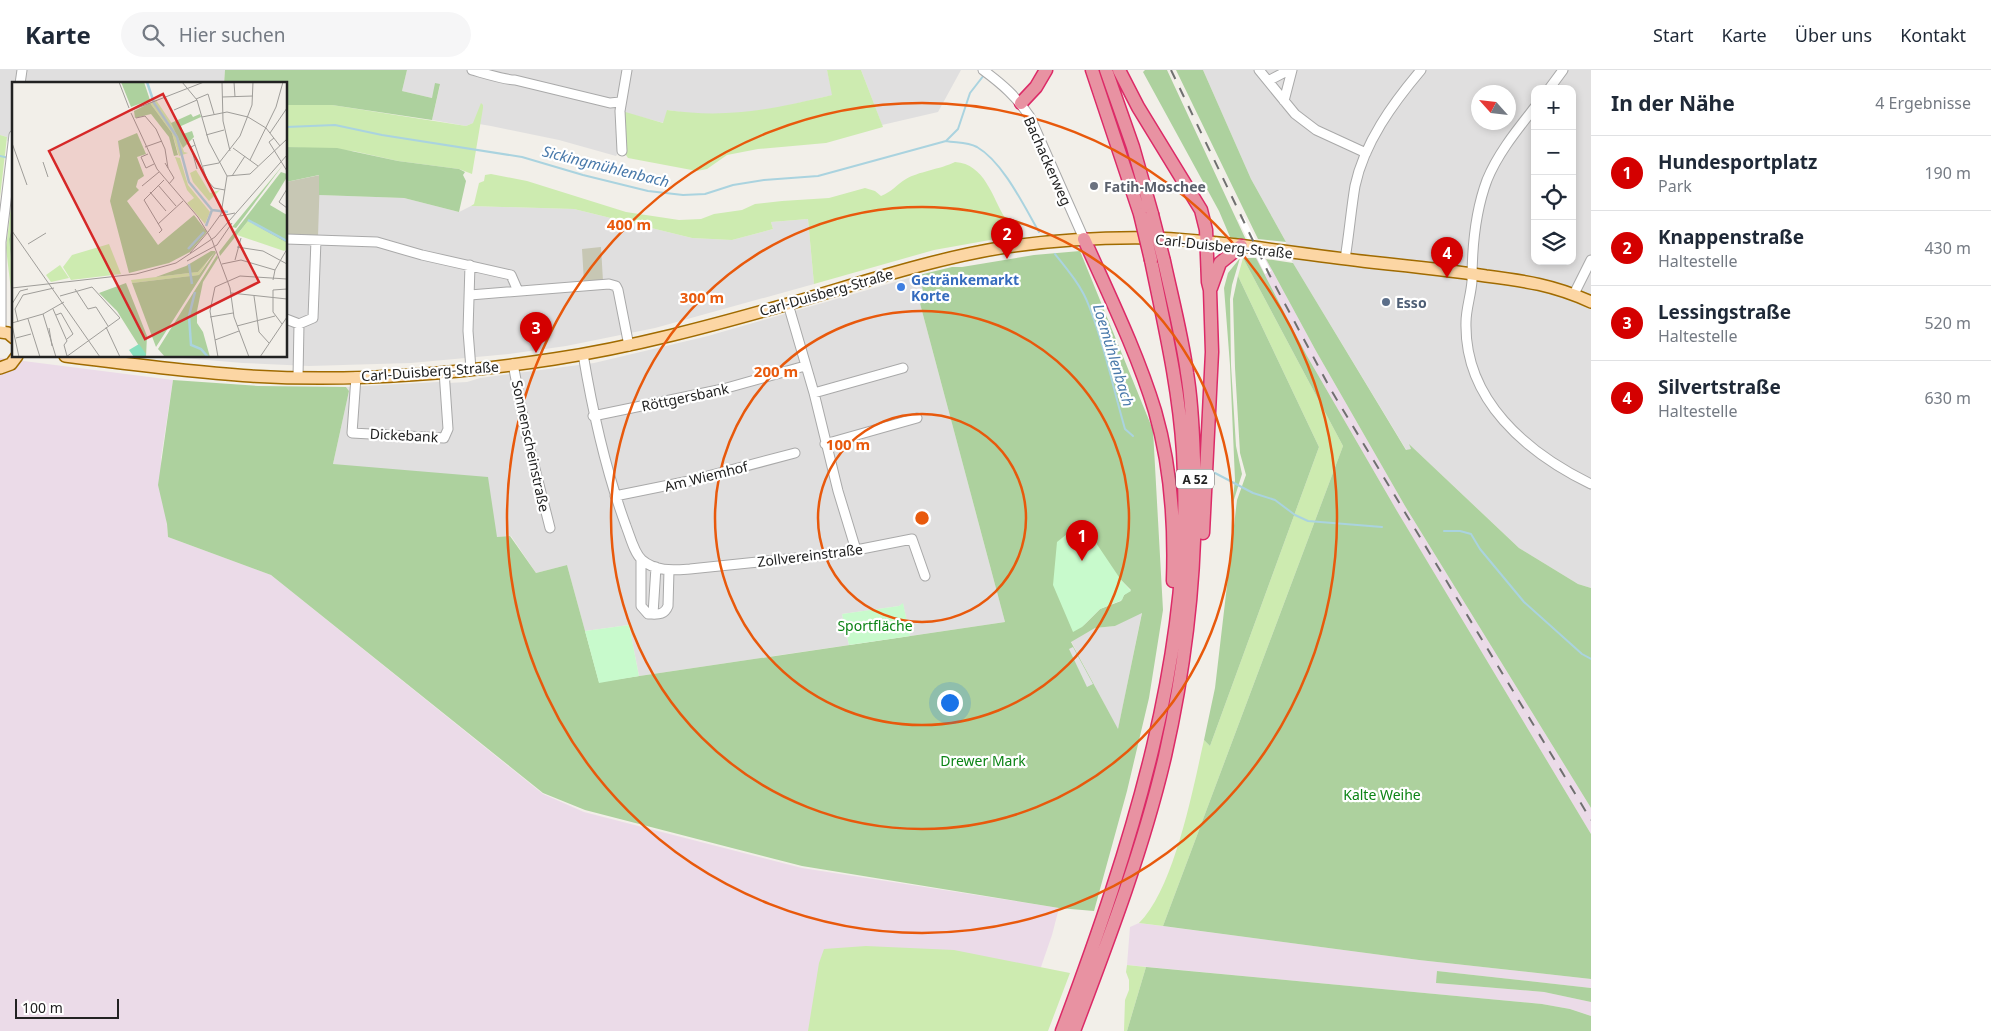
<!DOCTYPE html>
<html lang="de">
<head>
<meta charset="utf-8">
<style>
	body { margin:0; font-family:"Noto Sans",sans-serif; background:#f6f6f7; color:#1f2937 }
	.controls { position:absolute; right:15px; top:15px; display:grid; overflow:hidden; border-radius:10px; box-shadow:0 2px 8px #0003 }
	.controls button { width:45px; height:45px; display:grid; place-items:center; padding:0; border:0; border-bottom:1px solid #e0e1e3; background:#fff; color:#1f2937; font:25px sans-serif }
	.compass { position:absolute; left:1471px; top:15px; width:45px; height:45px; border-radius:50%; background:#fff; box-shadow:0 2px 8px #0003; rotate:297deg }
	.scale { position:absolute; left:15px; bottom:12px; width:104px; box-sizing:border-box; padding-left:5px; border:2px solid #222; border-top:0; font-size:14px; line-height:18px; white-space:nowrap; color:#222; -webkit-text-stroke:4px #fff; paint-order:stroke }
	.you { position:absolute; left:949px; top:632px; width:18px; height:18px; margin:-12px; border:4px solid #fff; border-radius:50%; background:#1a73e8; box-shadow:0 0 0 8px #1a73e833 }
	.badge { display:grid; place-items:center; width:32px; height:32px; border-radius:50%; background:#d40000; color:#fff; font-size:16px; font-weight:700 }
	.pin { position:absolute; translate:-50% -41px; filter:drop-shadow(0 1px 2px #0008) }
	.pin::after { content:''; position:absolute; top:26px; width:18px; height:15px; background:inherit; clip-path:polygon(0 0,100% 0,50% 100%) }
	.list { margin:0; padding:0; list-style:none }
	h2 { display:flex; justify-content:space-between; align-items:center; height:65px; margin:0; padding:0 20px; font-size:21px }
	h2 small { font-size:16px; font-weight:400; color:#747a83 }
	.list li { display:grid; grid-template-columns:32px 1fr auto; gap:15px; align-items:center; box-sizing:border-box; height:75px; padding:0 20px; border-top:1px solid #e0e1e3 }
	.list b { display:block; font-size:19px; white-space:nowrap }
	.list p { margin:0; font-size:16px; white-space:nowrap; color:#747a83 }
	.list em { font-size:16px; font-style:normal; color:#747a83 }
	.icon { flex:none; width:28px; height:28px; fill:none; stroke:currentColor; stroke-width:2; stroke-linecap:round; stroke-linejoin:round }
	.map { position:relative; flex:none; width:1591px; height:961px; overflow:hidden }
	header { display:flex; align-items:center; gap:30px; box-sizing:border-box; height:70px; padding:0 25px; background:#fff; border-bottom:1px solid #e0e1e3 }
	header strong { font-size:24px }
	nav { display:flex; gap:28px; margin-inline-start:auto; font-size:18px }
	.search { width:350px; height:45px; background:#f6f6f7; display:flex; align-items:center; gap:12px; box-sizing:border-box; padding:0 18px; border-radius:28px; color:#747a83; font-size:19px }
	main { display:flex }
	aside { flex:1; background:#fff }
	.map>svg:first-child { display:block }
	.residential { fill:#e0dfdf; fill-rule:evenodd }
	.industrial { fill:#ebdbe8 }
	.construction { fill:#c7c7b4 }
	.grass { fill:#cdebb0 }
	.forest { fill:#add19e; fill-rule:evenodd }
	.park { fill:#c8facc }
	.parking { fill:#e2e2e2 }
	.pier { fill:#fff }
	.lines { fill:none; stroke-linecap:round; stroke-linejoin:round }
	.stream { stroke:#aad3df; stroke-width:2 }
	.minor-casing { stroke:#a9a9a9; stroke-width:11 }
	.major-casing { stroke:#a06b00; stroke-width:14 }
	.highway-casing { stroke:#dc2a67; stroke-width:15 }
	.minor { stroke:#fff; stroke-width:9 }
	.major { stroke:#fcd6a4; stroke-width:11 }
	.highway { stroke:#e892a2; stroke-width:12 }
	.rail { stroke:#707070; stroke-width:2; stroke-dasharray:10 10; stroke-linecap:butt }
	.highway-bridge-casing { stroke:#dc2a67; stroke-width:15; stroke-linecap:butt }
	.highway-bridge { stroke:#e892a2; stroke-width:12 }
	.ring { fill:none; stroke:#e8590c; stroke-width:2.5 }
	.worship-dot { fill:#6b7280; stroke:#fff; stroke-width:2 }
	.shop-dot { fill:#3f7fe0; stroke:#fff; stroke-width:2 }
	.service-dot { fill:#5c6f8a; stroke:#fff; stroke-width:2 }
	.labels { text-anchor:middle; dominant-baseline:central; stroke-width:4.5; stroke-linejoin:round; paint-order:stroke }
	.shield { fill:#fff; stroke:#646464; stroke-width:1 }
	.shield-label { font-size:12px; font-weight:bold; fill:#222 }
	.street-label { font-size:14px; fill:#222; stroke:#fff }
	.worship-label { font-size:14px; font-weight:bold; fill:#5b616d; stroke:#fff; text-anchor:start }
	.shop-label { font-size:14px; font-weight:bold; fill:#366cbe; stroke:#fff; text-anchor:start }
	.service-label { font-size:14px; font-weight:bold; fill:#4e5e75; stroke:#fff; text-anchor:start }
	.park-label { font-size:14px; fill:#0c8416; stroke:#fff }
	.water-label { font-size:15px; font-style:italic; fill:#4a7aab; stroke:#fff }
	.inset-river { fill:none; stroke:#aad3df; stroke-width:2.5 }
	.inset-road { fill:none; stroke:#9f9d99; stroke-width:1 }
	.view { fill:#d62828; fill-opacity:0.15; stroke:#d62828; stroke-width:2.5 }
	.inset-edge { fill:none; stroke:#222; stroke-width:2.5 }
	.centre { fill:#e8590c; stroke:#fff; stroke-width:2.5 }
	.ring-label { font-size:15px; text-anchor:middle; font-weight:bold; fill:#e8590c; stroke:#fff; stroke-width:4.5; stroke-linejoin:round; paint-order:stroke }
</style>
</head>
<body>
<header>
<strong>Karte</strong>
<div class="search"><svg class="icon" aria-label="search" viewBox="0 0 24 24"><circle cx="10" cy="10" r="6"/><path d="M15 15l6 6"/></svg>Hier suchen</div>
<nav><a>Start</a><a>Karte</a><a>Über uns</a><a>Kontakt</a></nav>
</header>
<main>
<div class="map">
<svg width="1591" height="961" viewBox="0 0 1591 961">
	<rect width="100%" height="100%" fill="#f2efe9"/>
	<path class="residential" d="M0,0h225l-1,14h-210v58l-7,-1v-4l-7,-2z
		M407,0h420l6,25 -56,13 -43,6h-41l-25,-4 -4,13 -42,-11 -3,40 -3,4 -57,-16 -68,-14 -18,-3 -7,3 -34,-6 8,-35 -8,13 -30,-7z
		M861,0h100l-23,42 -56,13z
		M1203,0h388v518l-13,-4 -59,-36 -109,-103 1,4 -4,2 -122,-201 1,-8 -35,-63zM1535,19h37v172h-37zM1478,22h30v30h-30z
		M286,112l33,13 85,3 55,14 12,-6 103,3 118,29 40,2 41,-11 -2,-7 37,-3 6,65 -159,44 -89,18 -57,8 -98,9 -102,3 -66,-3 -84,-7h127z
		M919,205l5,20 -6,1 87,326 -95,14 -7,-32 -4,2 -57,8 7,31 -210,31 -10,-51 -44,6 -18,-66 -31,8 -25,-37 -14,1 -164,-73 16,-73 -3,-4 92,-5 10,1 19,-1 13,-4 114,-15 114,-27z
		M1142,542l-24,118 -47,-89 24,-13 20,-2z"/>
	<path class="industrial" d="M1256,188l10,1 50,92 89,155 186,302v26l-194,-323 -90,-155z
		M0,288l173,22 -12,78 7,79 103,38 272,219 41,18 218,56 257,40 -7,27 -33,96h-1019z
		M1139,853l280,37 172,19v9l-154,-17v12l107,9 47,10v14l-21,-7 -28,-5 -415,-39 3,-38z"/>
	<path class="construction" d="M320,105l-2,61 -32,-1v-53z
		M601,177l2,34 -19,1 -2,-33z"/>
	<path class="grass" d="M827,0h34l22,57 -57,16 -68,6 -31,6 -20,14 -10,2 -69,-13 -4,-6 -2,-41 41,12 4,-13c61,9 107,-1 165,-15z
		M481,33l2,2v3l-11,66 -13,-5 -61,-8 -45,-10 -67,-4v-42h46l134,21 7,-3z
		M0,65l7,2 -7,60z
		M955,92c30,2 37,35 50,56 5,7 11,11 18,16l-89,16 -120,34 -6,-65 -37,3 2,7 -41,11 -40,-2 -118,-29 -103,-3 3,-2 5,-21 5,-2 1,-6 6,-1 36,7 99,31 53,8 22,-1 13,-5 28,-4 13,-6 27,-3 47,-3 36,-10 10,3 6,5c11,-4 16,-12 25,-17 11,-7 35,-10 49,-17z
		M14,113v36l-5,20 5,52v25l-8,-68z
		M1243,188l100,188 -180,480 -24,-3c35,-34 54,-134 65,-183l6,6 109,-299 -81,-171z
		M866,876l88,4 116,23 -22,58h-240l11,-68 5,-14z
		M1127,895l19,2 -19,64h-3l1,-31 4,-10v-10l-3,-8z"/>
	<path class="forest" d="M225,0h182l-5,21 30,7 3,-15 5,1 -8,36 -100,-15h-46v-21h-62z
		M1145,0h22l79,170 -16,-3 -11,-26 -76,-139z
		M1176,0h27l48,109 35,63 -28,-3z
		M286,77l51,1 61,13 61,8 6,3 -2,3 3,6 -7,31 -55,-14 -85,-3v-20l-33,7z
		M14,149v72l-5,-52z
		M1080,181l73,179 10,180 -14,88 -22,93 -33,120 -35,-3 -257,-42 -217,-56 -42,-17 -272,-218 -103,-38 -1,-13 -9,-39 15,-105 85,6 88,1 3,4 -16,73 155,13 9,60 13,-1 26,37 31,-8 32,117 406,-60 -87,-326 6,-1 -5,-20 33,-8h10l72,-12zM1121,510l10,10 -7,5 -3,6 -21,8 -18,18zM1142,543l-24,116 -47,-87 24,-14 20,-2z
		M1240,188l-8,27 -2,14 1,66 5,81 6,28 -10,32 3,-26 -5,-115 -6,-77 4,-15z
		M1243,188h13l51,98 90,155 194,323v145l-172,-19 -256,-34 180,-480z
		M1266,189l27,4 113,187 5,-1 -2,-5 110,104 59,36 13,4v220l-186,-302 -89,-155z
		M1238,206l81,171 -109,299 -6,-6 11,-52 22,-188 9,-25 -6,-22 -5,-85 -2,-69z
		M1146,897l396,37 28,5 21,7v15h-464z
		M1437,901l154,17v14l-47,-10 -108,-9z"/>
	<path class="park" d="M1082,452l39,58 10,11 -7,4 -2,5 -22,9 -18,18 -9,5 -20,-47 4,-43z
		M903,533l7,33 -61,9 -7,-31 57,-8z
		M629,555l10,51 -40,7 -14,-52z"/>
	<path class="parking" d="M1073,577l20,37 -6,3 -18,-38z"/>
	<path class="pier" d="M1244,147l27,54 -6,3 -27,-54z"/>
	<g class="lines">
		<path class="stream" d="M286,57l49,-2 47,10 140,22 61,18 65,16 35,4 22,-1 28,-9 31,-5 54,-4 128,-35c11,2 21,1 31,6 26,15 47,59 62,85
			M946,71l12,-12 12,-36 14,-18
			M0,86l9,2
			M1055,184c13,16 27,33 34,52 16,40 24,82 36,123l8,7
			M1215,403l38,20 22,7 20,15 13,6 74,6
			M1444,461h16l11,3 9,15 44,53 58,52 9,5"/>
		<defs>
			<path id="minor" d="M472,0c11,3 33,10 43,10l95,23 10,-1
				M983,0c19,14 34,27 47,47l54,122
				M1259,0l36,44 21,16 50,23
				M1268,11l21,-11
				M20,14l2,-14
				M1549,19l14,-19
				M1284,31l8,-31
				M1535,37c-18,23 -37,46 -48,73 -12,32 -15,67 -15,101 -1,14 -6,28 -6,41 -2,78 61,131 125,162
				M622,81l-2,-40 7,-41
				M286,169l91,3 45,13 89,20 7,16
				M1345,189c4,-24 6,-49 10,-73 9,-43 38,-83 66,-116
				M470,195l-2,66 3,38
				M1574,224l17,-34
				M470,225l139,-11 7,2 2,4 11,56
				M788,234l26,89 24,98 18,59
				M286,249l13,5 14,-6 3,-78
				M1,262v-90l13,-107
				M583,284c10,60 22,115 43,172 4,10 8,27 16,34 14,12 32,10 48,9l146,-15 76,-15 13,37
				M513,294l14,73 23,91
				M298,307l1,-53
				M356,307l-4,56 92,5 4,-9 -4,-58
				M814,323l89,-25
				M593,346l130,-27 82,-23
				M825,374l92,-26
				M615,426l74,-15 106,-28
				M641,489v47l7,8c9,0 16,2 20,-8l1,-36
				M653,544l3,-47"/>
			<path id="major" d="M0,262l8,1 6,5
				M65,286c62,8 124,16 186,20 98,6 205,-2 303,-17 79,-12 157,-33 234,-55 73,-21 143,-45 218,-57 49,-7 99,-10 148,-9 72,3 144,16 216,24 39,4 78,8 116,14 39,5 68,9 105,26
				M0,298l11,-4 6,-8"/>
			<path id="highway" d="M1092,0l48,144
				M1106,0l27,77 19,67
				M1119,0l19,37 63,103 5,20 2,52 2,8 2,62 -9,181
				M1021,33l15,-16 10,-17
				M1084,169c25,56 53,113 71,172 16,55 20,113 18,170
				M1211,218l9,-25 21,-17
				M1062,961c69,-184 133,-380 121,-579 -4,-65 -19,-128 -32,-192
				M1074,961c34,-90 69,-181 91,-275 22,-97 33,-196 29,-296 -1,-28 -2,-58 -7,-87 -5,-37 -15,-75 -23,-112"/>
		</defs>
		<use href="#minor" class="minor-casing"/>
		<use href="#major" class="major-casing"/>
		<use href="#highway" class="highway-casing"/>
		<use href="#minor" class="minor"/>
		<use href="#major" class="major"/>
		<use href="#highway" class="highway"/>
		<path class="rail" d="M1171,0l98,204 62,116 260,430"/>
		<defs>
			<path id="highway-bridge" d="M1140,144l11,46
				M1152,144l12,47"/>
		</defs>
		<use href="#highway-bridge" class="highway-bridge-casing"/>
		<use href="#highway-bridge" class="highway-bridge"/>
	</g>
	<g class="ring">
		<circle cx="922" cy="448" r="104"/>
		<circle cx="922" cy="448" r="207"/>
		<circle cx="922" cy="448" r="311"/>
		<circle cx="922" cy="448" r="415"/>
	</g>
	<circle class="worship-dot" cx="1094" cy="116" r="5"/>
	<circle class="shop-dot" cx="901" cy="217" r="5"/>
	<circle class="service-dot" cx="1386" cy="232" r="5"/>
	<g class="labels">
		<rect class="shield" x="1176" y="399.5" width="38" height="19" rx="4"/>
		<g class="shield-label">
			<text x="1195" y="409">A 52</text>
		</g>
		<g class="street-label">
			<text transform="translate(1048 91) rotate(66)">Bachackerweg</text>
			<text transform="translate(1224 176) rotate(6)">Carl-Duisberg-Straße</text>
			<text transform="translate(826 222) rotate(-16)">Carl-Duisberg-Straße</text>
			<text transform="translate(430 301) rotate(-4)">Carl-Duisberg-Straße</text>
			<text transform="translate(685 327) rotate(-12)">Röttgersbank</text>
			<text transform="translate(404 365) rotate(3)">Dickebank</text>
			<text transform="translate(531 376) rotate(78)">Sonnenscheinstraße</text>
			<text transform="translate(706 406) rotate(-14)">Am Wiemhof</text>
			<text transform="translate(810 485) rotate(-7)">Zollvereinstraße</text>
		</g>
		<g class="worship-label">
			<text x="1104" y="116">Fatih-Moschee</text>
		</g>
		<g class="shop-label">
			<text x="911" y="209">Getränkemarkt<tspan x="911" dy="16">Korte</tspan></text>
		</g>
		<g class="service-label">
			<text x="1396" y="232">Esso</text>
		</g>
		<g class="park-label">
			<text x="875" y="555">Sportfläche</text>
			<text x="983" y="690">Drewer Mark</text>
			<text x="1382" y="724">Kalte Weihe</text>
		</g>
		<g class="water-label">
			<text transform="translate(606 96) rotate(14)">Sickingmühlenbach</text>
			<text transform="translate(1114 285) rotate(73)">Loemühlenbach</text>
		</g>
	</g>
	<g transform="translate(12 12)">
		<rect width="275" height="275" fill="#f2efe9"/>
		<path d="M144,18l21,31 7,21 4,1 -9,3 -7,-23 -22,-30 -16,8 4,16 -4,-16zM163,75l5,1 8,27 22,27 -5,12 -18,-21 7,-5 -7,-8zM184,88l14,23 10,-3 -11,11 -16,-19 -3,-9zM236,139l39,22v6l-3,2 -47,-16zM97,162l12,30 -50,6 -8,-13 9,-12zM201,170l-14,23 -67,8 -1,-3 67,-8zM48,183l9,13 -18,4 -5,-7z" fill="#cdebb0"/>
		<path d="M109,0h23l6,18 -19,7zM138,21l22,30 6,22 -4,1 -5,-19 -18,-23 -16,4 -1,-7zM179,32l2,3 7,-3 1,3 -20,9 2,8 9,-3 2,6 -11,11 -12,-25zM125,51l9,21 -9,3 7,19 -6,4 -2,7 3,3 -12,11 31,44 36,-30 13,17 -17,20 -21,11 -40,10 -19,-72 10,-45 -2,-15zM271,83l-47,63 -4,-1zM269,90l6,2v3l-17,28 17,10v28l-39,-22 -28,35 -1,-4zM199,169h4l1,2 -60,94 -24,-64 67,-8 16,-23 -17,20 -42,5 30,-11zM205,173l1,3 -15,24 -6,29v12l6,9 7,25h-45l-7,-8zM114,201l21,53 -1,21 -29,-46 -18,-18z" fill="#add19e"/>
		<path d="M127,262l7,10 -1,3h-11l-5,-7z" fill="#88e0be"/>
		<path class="inset-river" d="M135,0l7,21 23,34 12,45 23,28M200,128l16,2M236,138l39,21M194,144l6,-16M176,167l16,-17M177,182l3,20M183,210l-6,24 2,29 10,4 7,8"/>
		<path class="inset-road" d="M107,0l10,26M170,0l15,18 12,42 18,34 -6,38 -13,18M210,0l1,39 7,30M222,0l1,15M210,15l31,-1M184,17l12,-5 6,20M120,28l72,-28M162,28l23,-10M119,31l26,56 41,48 14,23 18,48 4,29 15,40M190,35l25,-5 21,5 18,11 14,18M124,36l9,-2 11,13 9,20 3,19M258,51l17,-25M194,53l18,-5M262,56l-5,4 18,29M181,57l14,41 7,8 11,2M0,61l15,42M183,63l-4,2 6,22M133,65l17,-6M221,66l25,18M136,72l-7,3 5,11 8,-4M238,78l26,-53 7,-25M31,80l5,15M153,81l9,15 -5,6M191,84l16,-3 21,-27 12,-31 1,-23M215,94l23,-2 37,-35M220,94l13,-20M146,103l18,21M130,104l17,-14M275,107l-8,13 8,6M138,110l16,19M208,134l15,-3M146,142l25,-23M0,149l88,126M147,151l3,-3 -18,-30 20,-20M16,162l18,-11M225,165l26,4 24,13M178,171l18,-21M223,178l6,-22M175,179l30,-16 15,-22M210,182l19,-4 34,10M261,198l2,-10 12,-21M0,206l124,-14 40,-11 39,-26 72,-82M63,207l13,20 8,-2 12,19M219,211l56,6M48,214l32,-9 28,31 -54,39M242,214l5,36 10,11M0,222l8,-13 8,-2M41,227l14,32 -3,4 3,11M31,232l13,43M44,233l5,-2 12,21 -6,5M198,235l23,-4M16,237l12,38M6,240l-3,-13 8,-14 31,-7M0,241l31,-9 21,-12M270,242l-9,-12v-22l14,-1M0,243l7,32M225,244l38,-10M94,245l14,30M37,246l3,18M4,256l15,-4M203,258l24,-9M206,275l-8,-46 5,-24 25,-11 47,3M248,275l27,-40"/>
		<path class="view" d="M151,12l96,188 -114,57 -96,-188z"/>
		<rect width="275" height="275" class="inset-edge"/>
	</g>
	<circle cx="922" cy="448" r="8" class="centre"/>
	<g class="ring-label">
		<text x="629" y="160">400 m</text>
		<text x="702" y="233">300 m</text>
		<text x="776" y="307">200 m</text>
		<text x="848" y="380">100 m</text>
	</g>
</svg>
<div class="controls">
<button>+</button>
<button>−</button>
<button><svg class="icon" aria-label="locate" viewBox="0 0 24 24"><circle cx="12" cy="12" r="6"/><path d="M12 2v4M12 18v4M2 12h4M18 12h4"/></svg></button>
<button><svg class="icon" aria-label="layers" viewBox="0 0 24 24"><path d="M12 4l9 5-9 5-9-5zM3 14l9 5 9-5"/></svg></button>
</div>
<svg class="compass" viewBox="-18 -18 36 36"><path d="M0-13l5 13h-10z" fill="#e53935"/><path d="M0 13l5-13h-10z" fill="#747a83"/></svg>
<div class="scale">100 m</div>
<div class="you"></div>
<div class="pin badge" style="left:1082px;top:491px">1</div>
<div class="pin badge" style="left:1007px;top:189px">2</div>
<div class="pin badge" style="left:536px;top:283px">3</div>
<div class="pin badge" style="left:1447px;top:208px">4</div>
</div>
<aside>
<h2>In der Nähe<small>4 Ergebnisse</small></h2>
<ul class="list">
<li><span class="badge">1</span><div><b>Hundesportplatz</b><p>Park</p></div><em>190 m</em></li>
<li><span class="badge">2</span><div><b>Knappenstraße</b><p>Haltestelle</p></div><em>430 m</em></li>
<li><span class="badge">3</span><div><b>Lessingstraße</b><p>Haltestelle</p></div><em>520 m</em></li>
<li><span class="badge">4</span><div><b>Silvertstraße</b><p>Haltestelle</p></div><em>630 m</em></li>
</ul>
</aside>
</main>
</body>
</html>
